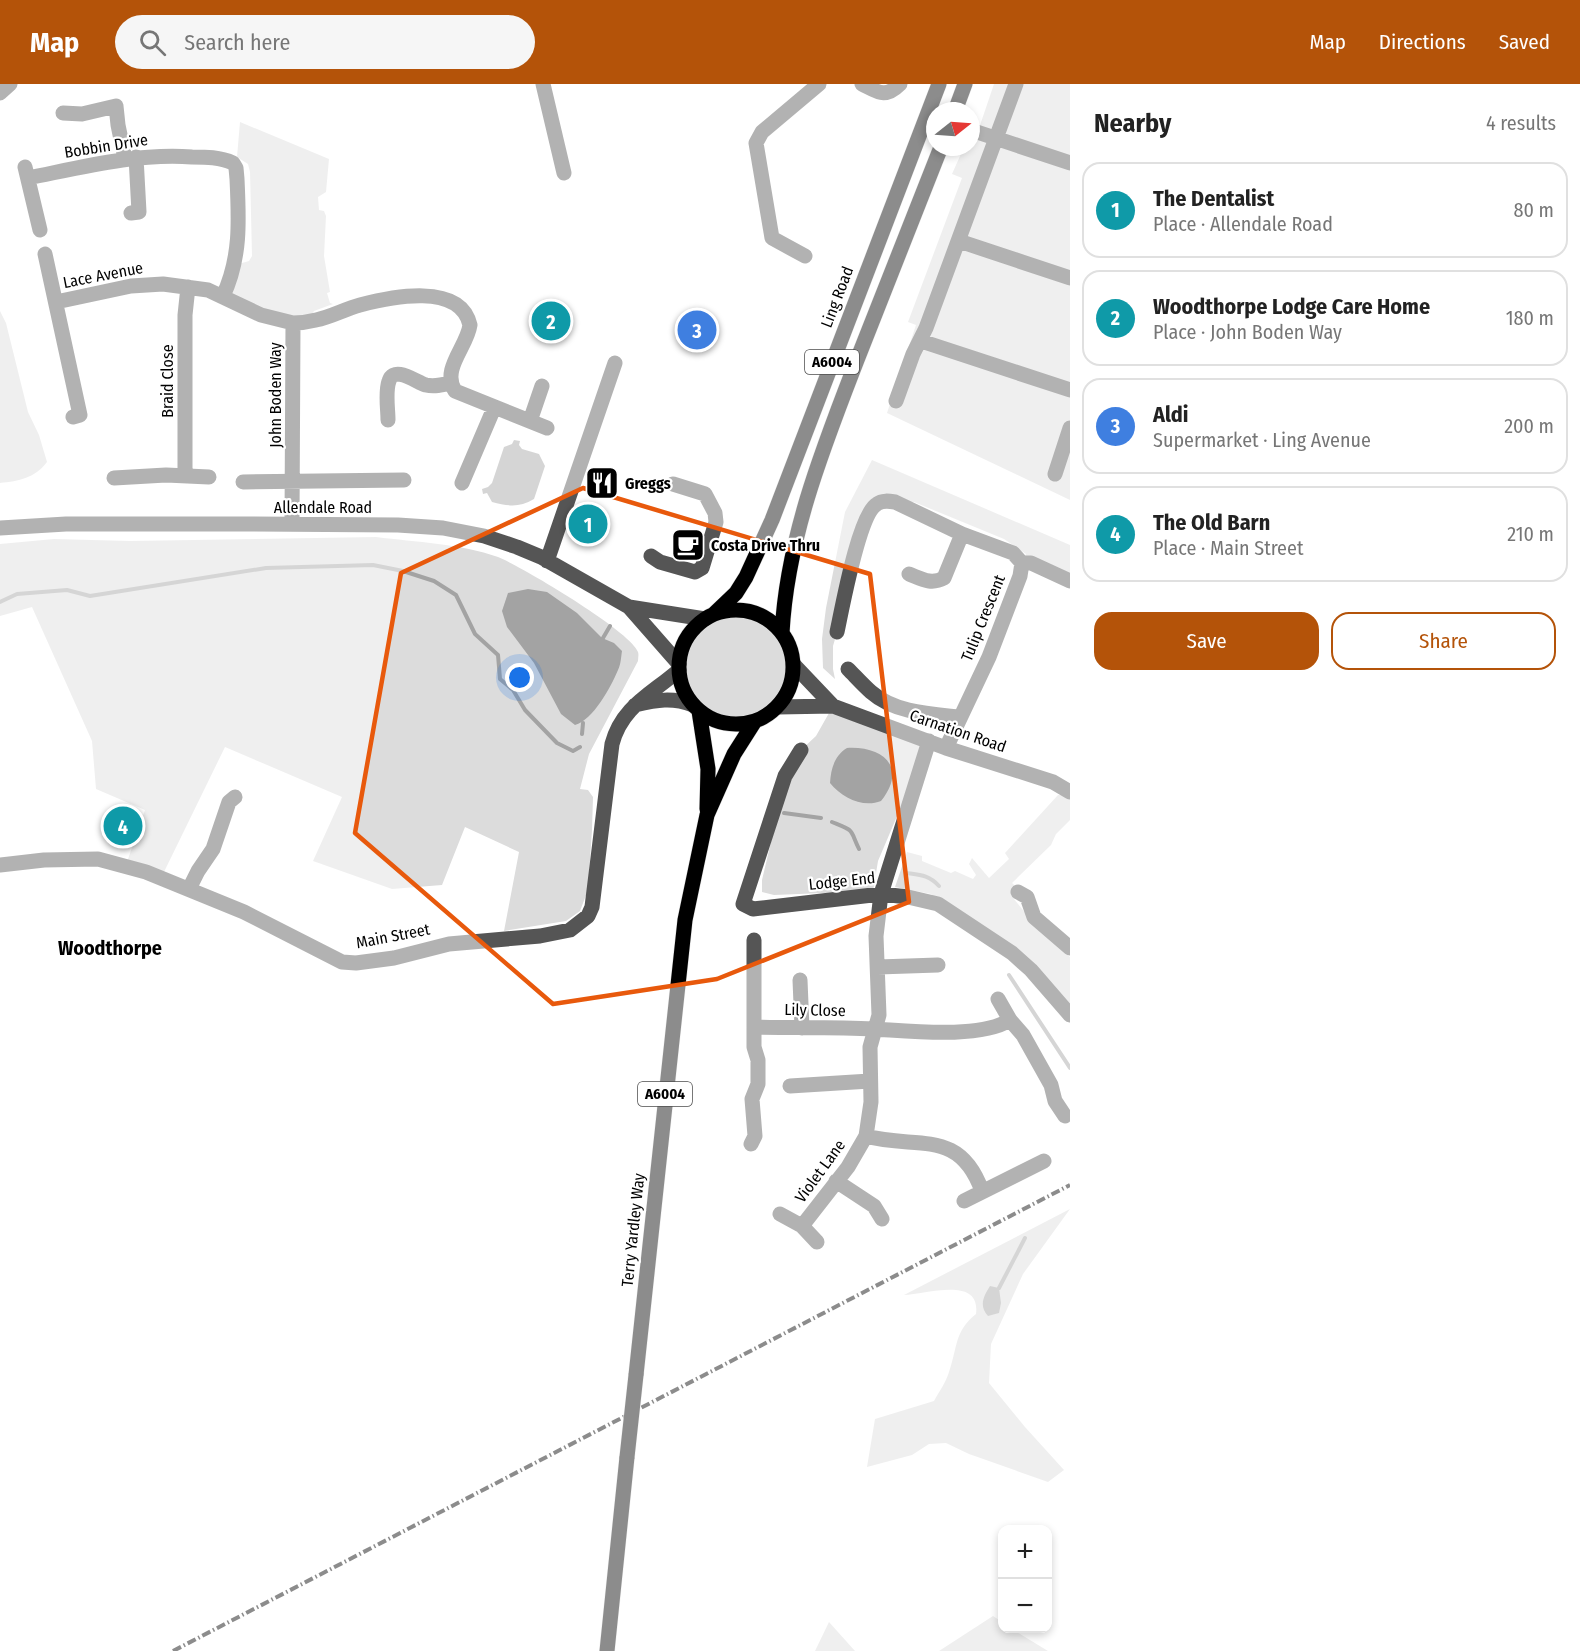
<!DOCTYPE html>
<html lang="en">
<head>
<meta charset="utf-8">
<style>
	body { margin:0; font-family:"Fira Sans Condensed",sans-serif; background:#f6f6f6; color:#222 }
	.controls { position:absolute; right:18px; bottom:18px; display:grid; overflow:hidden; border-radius:12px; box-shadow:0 3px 9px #0003 }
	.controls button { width:54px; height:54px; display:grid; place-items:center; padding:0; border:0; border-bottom:2px solid #e0e0e0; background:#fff; color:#222; font:30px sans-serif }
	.compass { position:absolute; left:926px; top:18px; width:54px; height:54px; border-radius:50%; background:#fff; box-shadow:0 3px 9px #0003; rotate:73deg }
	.you { position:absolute; left:520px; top:594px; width:21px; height:21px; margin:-15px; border:4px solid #fff; border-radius:50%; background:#1a73e8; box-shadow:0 0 0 9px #1a73e833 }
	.badge { display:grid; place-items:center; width:39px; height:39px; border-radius:50%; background:#b45309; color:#fff; font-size:20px; font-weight:700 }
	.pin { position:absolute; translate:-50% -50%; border:3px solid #fff; box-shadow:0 2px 6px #0006 }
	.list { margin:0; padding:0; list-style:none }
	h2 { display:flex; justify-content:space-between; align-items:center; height:78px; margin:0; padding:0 24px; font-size:26px }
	h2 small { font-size:20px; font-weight:400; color:#767676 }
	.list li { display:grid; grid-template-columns:39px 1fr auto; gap:18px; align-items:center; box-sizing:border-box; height:96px; margin:0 12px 12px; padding:0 12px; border:2px solid #e0e0e0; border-radius:18px }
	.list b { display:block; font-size:22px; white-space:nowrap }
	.list p { margin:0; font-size:20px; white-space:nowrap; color:#767676 }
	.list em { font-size:20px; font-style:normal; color:#767676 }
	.actions { display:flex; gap:12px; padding:18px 24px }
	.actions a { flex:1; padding:14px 0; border:2px solid #b45309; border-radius:18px; text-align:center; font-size:21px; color:#b45309 }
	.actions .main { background:#b45309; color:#fff }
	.icon { flex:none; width:33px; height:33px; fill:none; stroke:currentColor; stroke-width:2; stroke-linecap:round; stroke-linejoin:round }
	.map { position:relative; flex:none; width:1070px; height:1567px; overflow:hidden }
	header { display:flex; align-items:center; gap:36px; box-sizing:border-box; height:84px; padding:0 30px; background:#b45309; color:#fff }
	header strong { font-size:28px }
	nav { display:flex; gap:33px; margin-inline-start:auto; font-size:21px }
	.search { width:420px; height:54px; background:#f6f6f6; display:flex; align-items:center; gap:15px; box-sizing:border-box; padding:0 21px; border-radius:33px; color:#767676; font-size:22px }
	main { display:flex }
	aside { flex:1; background:#fff }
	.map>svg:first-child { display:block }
	.green { fill:#dcdcdc }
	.water { fill:#a3a3a3 }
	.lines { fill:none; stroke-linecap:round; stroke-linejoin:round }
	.stream { stroke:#a3a3a3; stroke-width:4 }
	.major-casing { stroke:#dbdbdb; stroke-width:16 }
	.minor { stroke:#555; stroke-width:15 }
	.major { stroke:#000; stroke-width:15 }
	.rail { stroke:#000; stroke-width:4; stroke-dasharray:9 3 1.5 3; stroke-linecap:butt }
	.major-bridge-casing { stroke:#dbdbdb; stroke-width:16; stroke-linecap:butt }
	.major-bridge { stroke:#000; stroke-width:15 }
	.marked { fill:none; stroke:#e8590c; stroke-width:4.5; stroke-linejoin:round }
	.labels { text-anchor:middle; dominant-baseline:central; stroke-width:4.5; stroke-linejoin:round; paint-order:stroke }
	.shield { fill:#fff; stroke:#4c4c4c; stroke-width:1.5 }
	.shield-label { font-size:15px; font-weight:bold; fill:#000 }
	.street-label { font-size:16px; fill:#000; stroke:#fff }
	.poi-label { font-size:16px; font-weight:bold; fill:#000; stroke:#fff; text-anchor:start }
	.quarter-label { font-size:20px; font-weight:bold; fill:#000; stroke:#fff }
</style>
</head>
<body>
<header>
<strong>Map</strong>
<div class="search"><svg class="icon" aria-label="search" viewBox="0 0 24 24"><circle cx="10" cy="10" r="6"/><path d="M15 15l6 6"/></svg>Search here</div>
<nav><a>Map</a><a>Directions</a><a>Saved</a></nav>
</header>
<main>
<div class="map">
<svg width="1070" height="1567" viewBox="0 0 1070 1567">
	<rect width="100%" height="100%" fill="#fff"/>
	<path class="green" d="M994,0h76v416l-183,-87 29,-88 -8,-3 54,-144 -10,-4 12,-27h7v-8l4,1z
		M240,38l89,37 -3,33 -8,5 1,13 5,1 2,5 -2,40 6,36 -3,1 3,10 3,1 -19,7 -7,11 -84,-26 12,-31 14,-4 3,-5 -2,-84 -2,-8 -11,-7z
		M0,227l6,12 22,89 11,23 8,27c-12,16 -28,19 -47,21z
		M872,376l198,85v36l-48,-18 4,-9 -22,-15 -90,-37 -39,2 -42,142v23l2,10 -12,-11 -1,-29 4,-31 19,-96z
		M376,453c40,5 85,7 122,20 23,9 134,75 140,95 1,3 0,6 0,9l-49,93 -9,35 8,1 5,7 -1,33 -4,60 -8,21 -14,10 -62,10 15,-79 -54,-25 -23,58 -50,4 -79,-28 29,-64 -117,-50 -62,127 -36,-12 18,-52 -49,-21 -4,-48 -60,-134 -32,9v-72l54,-5 76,2z
		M679 583a57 57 0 1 1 114 0a57 57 0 1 1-114 0Z
		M833,622l96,35 -51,120 -5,30 -99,4 -12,-3v-12l13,-55 26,-75 15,-14z
		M1058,711h12v25l-14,14 -5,11 -39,38 10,9 -8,7 17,21 39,37v58l-15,-19 -124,-102 -36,-7 12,-35 15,4v5l29,12 4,-2 18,8 3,-4 -7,-11 3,-6 17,20 20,-19 -4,-6z
		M1070,1125l-47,65 -32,70 -2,39 36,44 39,43 -16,12 -79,-28 -23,-11 -17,1 -17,11 -45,12 8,-48 59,-18c5,-9 12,-19 15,-29 9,-26 5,-40 27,-58 5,-39 -51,-19 -72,-19z
		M993,1532l9,6v6l10,1 36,22h-109z
		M829,1538l26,29h-40z"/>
	<path class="water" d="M514,356l6,1 -1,4 3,4 17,5 6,12 -11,33c-15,9 -26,7 -42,3l-5,-9 -4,1 -1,-5 6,-2 4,-4 12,-36 8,-3z
		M528,505l19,3 30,21 25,25 12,5 8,8c-1,6 -1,13 -4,19 -7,17 -25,50 -43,55l-14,-11 -27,-51 -27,-36 -5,-16 6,-18z
		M847,664c36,-2 61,19 34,53 -18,7 -39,-3 -51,-18 1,-14 4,-27 17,-35z
		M990,1202l9,2 2,15 -2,10 -11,3c-9,-10 -5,-19 2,-30z"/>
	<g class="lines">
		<path class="stream" d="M0,518l17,-8 50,-4 23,6 176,-28 107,-3 30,6 31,10 22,14 19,39 23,21 2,24 13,11 12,20 32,33 16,8 7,-4
			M603,554l7,-12
			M582,650l1,-11
			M784,729l37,5
			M832,738c24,10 17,6 27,27
			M906,789c14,2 23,2 33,13
			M1009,891l61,93
			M999,1204l26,-50"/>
		<defs>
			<path id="major" d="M955,27l10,-27
				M679 583a57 57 0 1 1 114 0a57 57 0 1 1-114 0Z
				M714,530l22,-21 10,-16 26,-57 167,-436
				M782,549c5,-95 41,-185 75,-273 28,-71 56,-142 84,-213
				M699,627l9,58 -1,40
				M636,1291l49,-455 22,-105 27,-61 21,-33
				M607,1567l20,-194"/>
		</defs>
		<use href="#major" class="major-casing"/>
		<path class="minor" d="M543,0l21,89
			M862,0c16,8 23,15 38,0
			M0,9l10,-9
			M63,29l19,1 34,-8 2,19 7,34
			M971,46l99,33
			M25,83l15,63
			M28,94c55,-11 108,-25 164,-21 14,0 28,0 41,6l3,5 1,11c2,41 4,79 -14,117
			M131,129l8,-1 -3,-55
			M959,157l111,37
			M45,170l35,161 -7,2
			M805,172l-33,-18 -16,-95 6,-11 57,-48
			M56,218l75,-16 32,-2 45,6 53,25 32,8
			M921,257l149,49
			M896,317l17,-47 13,-26 90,-244
			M388,336c0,-11 -3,-28 1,-39 5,-16 27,1 37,4 8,2 16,0 24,-2
			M530,337l12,-35
			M1055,390l15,-46
			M185,391v-160l3,-28
			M114,394l52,-3 43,2
			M243,398l161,-2
			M462,399l32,-75
			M292,440l1,-201c8,0 15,-1 23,-3 15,-3 29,-11 44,-15 31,-8 100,-23 110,20 -3,22 -29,44 -15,66l92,37
			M0,444l66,-4h177l155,1 45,3 41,8 33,11 24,10 88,50 76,12
			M651,472l9,6 35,10 7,-4 14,-46 -1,-9 -10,-19 -32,-10
			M547,477l68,-198
			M1022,479h9l39,18
			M909,490c13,5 22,11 35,4l18,-44
			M629,523l50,57
			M837,548c5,-23 22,-118 40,-128 5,-4 12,-3 18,-2l67,32 51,19 9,10 -2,13 -31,81 -43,91
			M794,581l39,41
			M848,585c7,7 15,16 23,23 24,21 59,22 89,25
			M635,621c22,-5 37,-8 58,0
			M778,623l55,-1 113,42 107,34 17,10
			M801,666l-16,26 -42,128 10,5 128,-15 27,3 30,7 74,49 19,17 39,45
			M0,781l44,-5 54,-1 48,13 98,40 98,50 14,1 38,-5 55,-14 91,-8 30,-6 18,-14 4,-9 20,-163c10,-38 40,-50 67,-74
			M189,805l9,-18 15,-22 16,-47 6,-5
			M1018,808l9,5 7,20 36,31
			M878,883l60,-2
			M800,896l2,48
			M998,915l12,21 13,15 28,50 4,16 10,15
			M754,943c40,1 80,0 120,2 36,2 106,10 136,-9
			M790,1002l80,-5
			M866,1052c50,14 93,-9 116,55
			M751,1060l4,-8 -3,-37 6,-15v-24l-4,-13v-107
			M836,1097l38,25 8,13
			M964,1117l80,-40
			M780,1130l22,12 15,16
			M802,1142l46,-59 18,-31 5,-34 -1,-55 9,-32 -3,-79 5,-42 48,-153"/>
		<use href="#major" class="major"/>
		<path class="rail" d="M173,1567l897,-466"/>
		<defs>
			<path id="major-bridge" d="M627,1373l9,-82"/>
		</defs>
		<use href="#major-bridge" class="major-bridge-casing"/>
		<use href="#major-bridge" class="major-bridge"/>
	</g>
	<path d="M0 0H1070V1567H0ZM583,404l287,86 39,328 -192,77 -164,25 -198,-171 46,-260z" fill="#fff" fill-opacity=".55" fill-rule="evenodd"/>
	<path class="marked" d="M583,404l287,86 39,328 -192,77 -164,25 -198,-171 46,-260z"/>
	<defs>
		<symbol id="restaurant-square" viewBox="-11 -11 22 22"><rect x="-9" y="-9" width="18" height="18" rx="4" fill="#000" stroke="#fff"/><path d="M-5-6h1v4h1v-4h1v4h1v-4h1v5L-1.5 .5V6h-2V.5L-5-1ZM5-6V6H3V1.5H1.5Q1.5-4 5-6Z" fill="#fff"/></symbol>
		<symbol id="cafe-square" viewBox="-11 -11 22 22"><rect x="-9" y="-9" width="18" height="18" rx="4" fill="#000" stroke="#fff"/><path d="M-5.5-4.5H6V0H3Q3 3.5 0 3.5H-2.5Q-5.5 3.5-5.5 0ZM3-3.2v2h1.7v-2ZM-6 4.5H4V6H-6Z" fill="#fff"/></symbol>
	</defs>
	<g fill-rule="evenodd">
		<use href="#restaurant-square" x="583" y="380" width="38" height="38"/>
		<use href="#cafe-square" x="669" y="442" width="38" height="38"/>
	</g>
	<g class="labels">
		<g class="shield">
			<rect x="805" y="266" width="54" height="24" rx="4.5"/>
			<rect x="638" y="998" width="54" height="24" rx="4.5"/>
		</g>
		<g class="shield-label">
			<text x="832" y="278">A6004</text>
			<text x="665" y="1010">A6004</text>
		</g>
		<g class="street-label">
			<text transform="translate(106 62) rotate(-9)">Bobbin Drive</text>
			<text transform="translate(103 191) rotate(-11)">Lace Avenue</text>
			<text transform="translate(837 213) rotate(-69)">Ling Road</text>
			<text transform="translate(167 297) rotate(-90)">Braid Close</text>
			<text transform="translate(275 311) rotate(-90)">John Boden Way</text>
			<text x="323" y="423">Allendale Road</text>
			<text transform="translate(983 534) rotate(-68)">Tulip Crescent</text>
			<text transform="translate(958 647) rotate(19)">Carnation Road</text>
			<text transform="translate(842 797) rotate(-6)">Lodge End</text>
			<text transform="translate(393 852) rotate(-11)">Main Street</text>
			<text transform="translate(815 926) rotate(1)">Lily Close</text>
			<text transform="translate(820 1087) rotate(-54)">Violet Lane</text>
			<text transform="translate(633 1146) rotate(-84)">Terry Yardley Way</text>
		</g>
		<g class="poi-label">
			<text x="625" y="399">Greggs</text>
			<text x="711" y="461">Costa Drive Thru</text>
		</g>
		<g class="quarter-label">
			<text x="110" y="864">Woodthorpe</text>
		</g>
	</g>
</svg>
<div class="controls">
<button>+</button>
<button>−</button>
</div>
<svg class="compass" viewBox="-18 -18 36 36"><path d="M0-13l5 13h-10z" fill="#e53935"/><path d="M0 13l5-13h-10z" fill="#767676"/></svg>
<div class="you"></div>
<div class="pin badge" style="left:588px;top:440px;background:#0f9aa8">1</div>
<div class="pin badge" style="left:551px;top:237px;background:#0f9aa8">2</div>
<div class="pin badge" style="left:697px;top:246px;background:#3f7fe0">3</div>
<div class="pin badge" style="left:123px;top:742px;background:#0f9aa8">4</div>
</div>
<aside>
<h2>Nearby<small>4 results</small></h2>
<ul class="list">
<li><span class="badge" style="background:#0f9aa8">1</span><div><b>The Dentalist</b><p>Place · Allendale Road</p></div><em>80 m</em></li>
<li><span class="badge" style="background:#0f9aa8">2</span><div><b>Woodthorpe Lodge Care Home</b><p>Place · John Boden Way</p></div><em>180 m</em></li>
<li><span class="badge" style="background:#3f7fe0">3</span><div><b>Aldi</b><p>Supermarket · Ling Avenue</p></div><em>200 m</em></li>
<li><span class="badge" style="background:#0f9aa8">4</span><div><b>The Old Barn</b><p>Place · Main Street</p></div><em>210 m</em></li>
</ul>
<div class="actions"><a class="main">Save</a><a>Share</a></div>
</aside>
</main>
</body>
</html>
